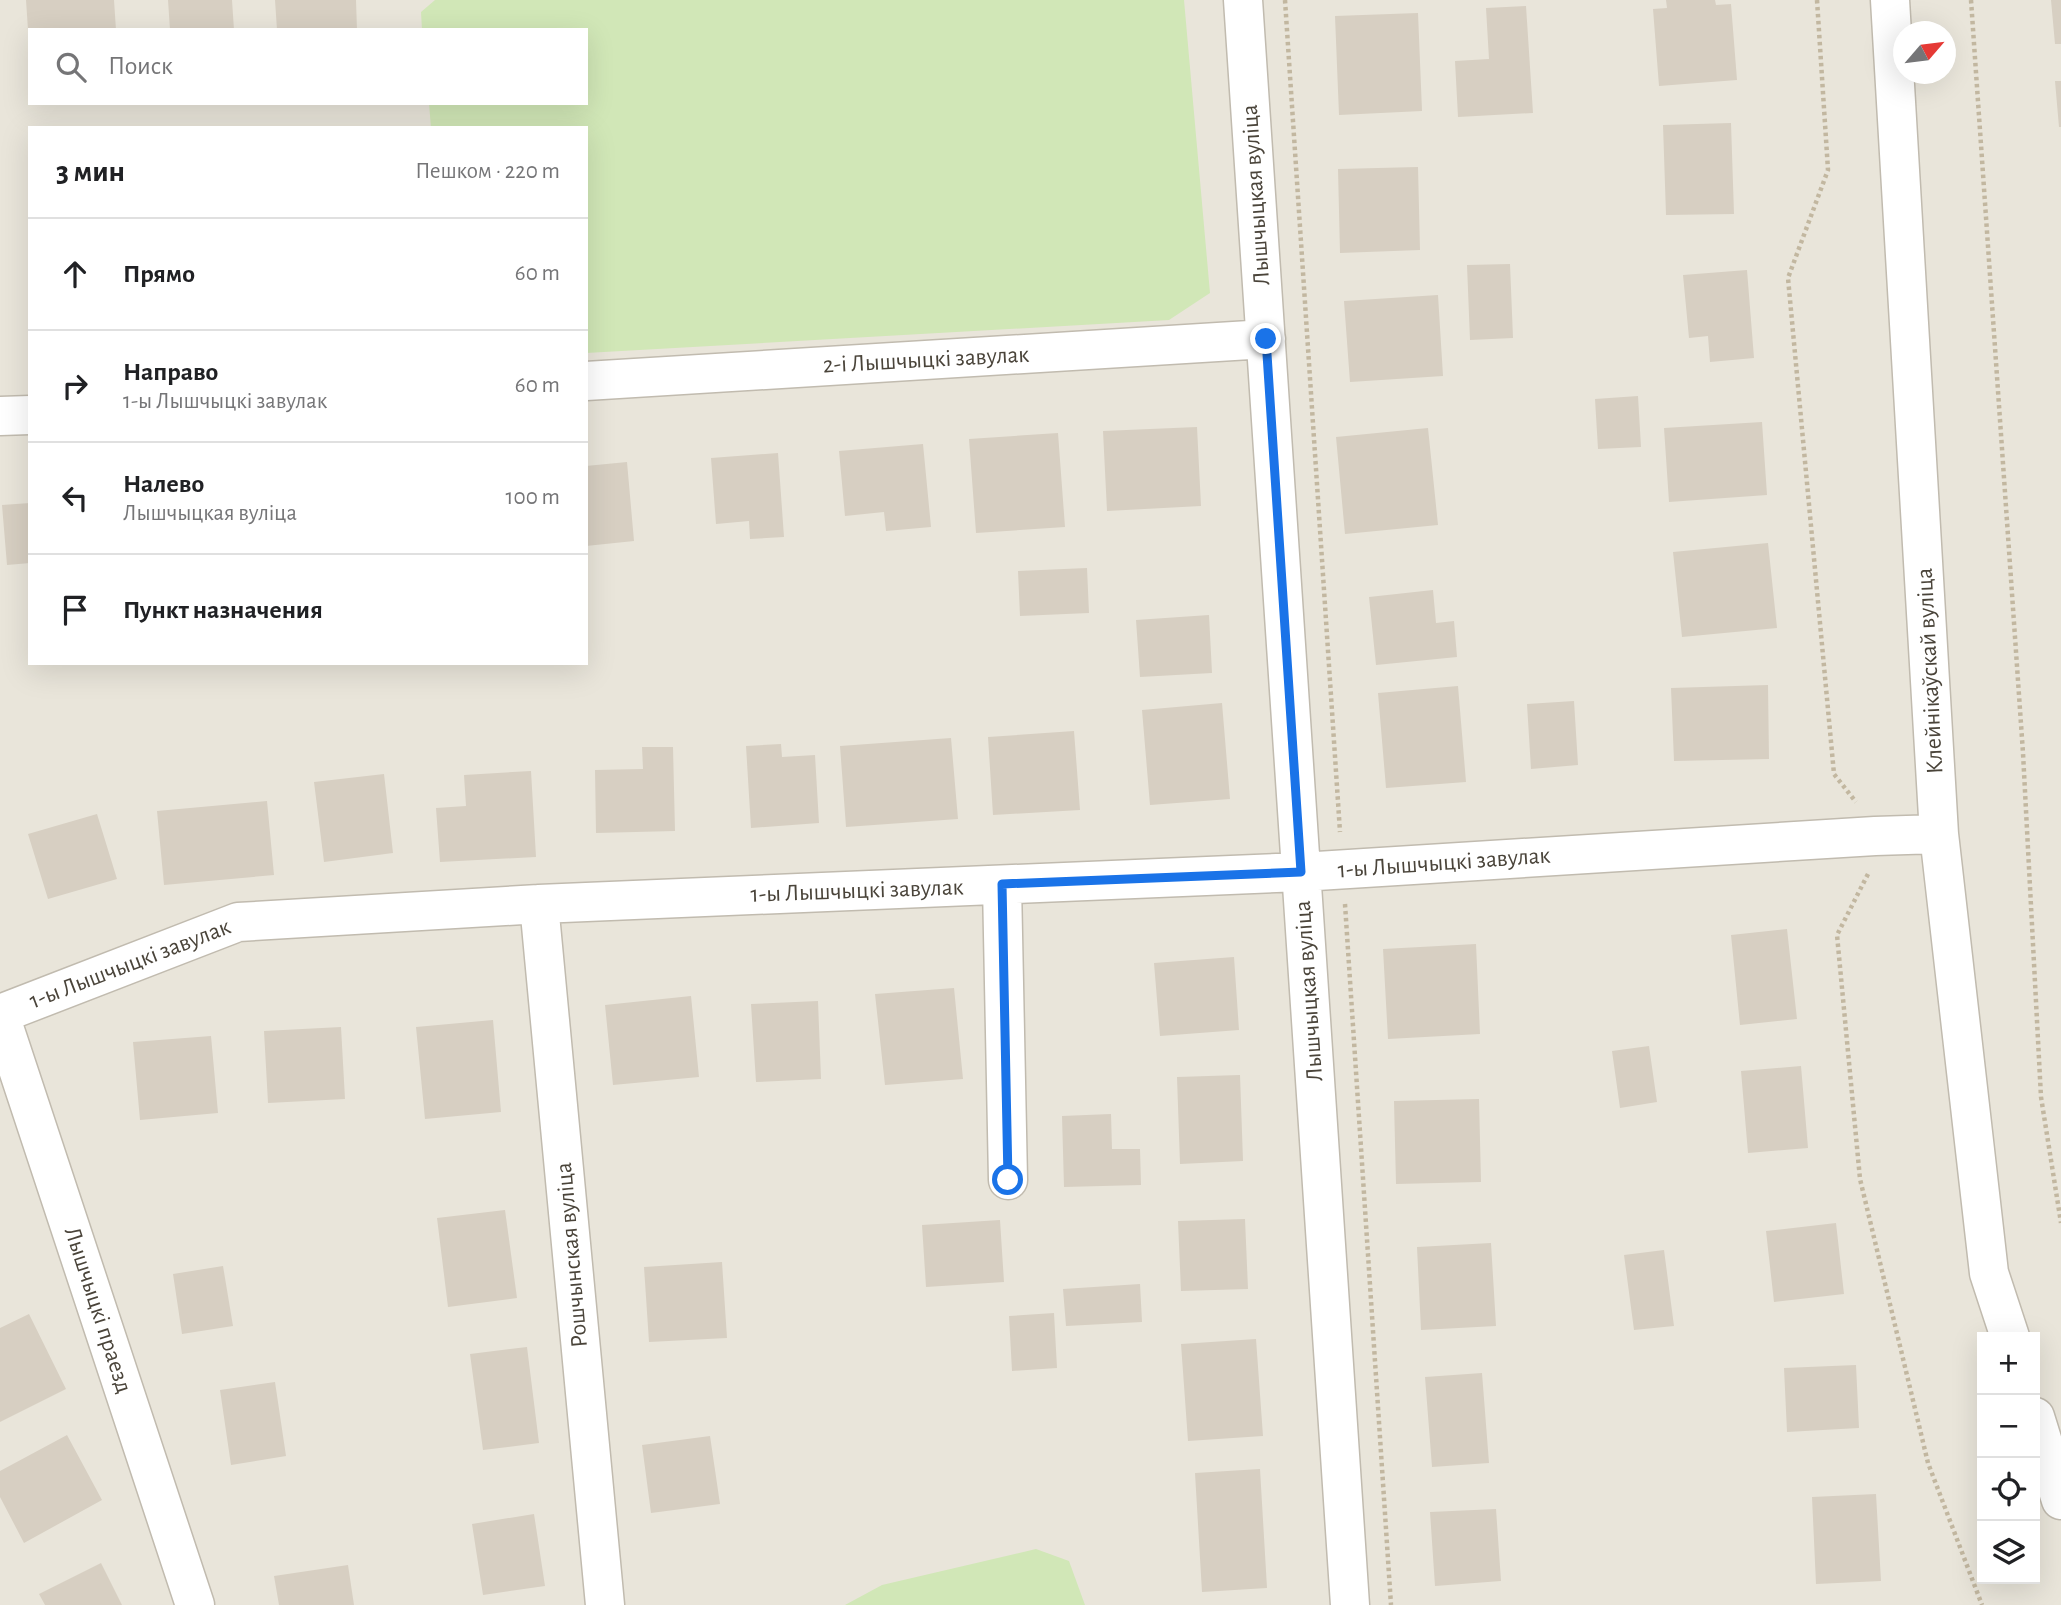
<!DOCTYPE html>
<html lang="ru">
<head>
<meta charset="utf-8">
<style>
	body { margin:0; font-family:"Alegreya Sans",sans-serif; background:#f2f2f2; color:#202124 }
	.controls { position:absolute; right:21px; bottom:21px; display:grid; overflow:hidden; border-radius:0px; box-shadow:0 7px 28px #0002 }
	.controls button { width:63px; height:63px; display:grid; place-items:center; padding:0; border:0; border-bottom:2px solid #e0e0e0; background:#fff; color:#202124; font:35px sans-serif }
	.compass { position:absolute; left:1893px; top:21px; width:63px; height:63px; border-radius:50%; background:#fff; box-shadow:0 7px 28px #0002; rotate:62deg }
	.stop { position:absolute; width:21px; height:21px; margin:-16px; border:5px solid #1a73e8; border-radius:50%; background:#fff }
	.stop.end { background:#1a73e8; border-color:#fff; box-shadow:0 2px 7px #0008 }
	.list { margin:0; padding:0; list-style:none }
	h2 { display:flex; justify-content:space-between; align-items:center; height:91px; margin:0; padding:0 28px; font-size:30px }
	h2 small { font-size:23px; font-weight:400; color:#757577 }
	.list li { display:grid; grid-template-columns:46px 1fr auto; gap:21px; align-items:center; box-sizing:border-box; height:112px; padding:0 28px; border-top:2px solid #e0e0e0 }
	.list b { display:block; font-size:26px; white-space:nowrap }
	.list p { margin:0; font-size:23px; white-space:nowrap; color:#757577 }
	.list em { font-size:23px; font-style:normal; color:#757577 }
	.icon { flex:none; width:38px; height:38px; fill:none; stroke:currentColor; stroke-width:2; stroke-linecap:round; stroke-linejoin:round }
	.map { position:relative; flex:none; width:2061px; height:1605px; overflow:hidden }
	.search { position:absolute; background:#fff; box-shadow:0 7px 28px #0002; left:28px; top:28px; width:560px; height:77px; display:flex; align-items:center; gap:18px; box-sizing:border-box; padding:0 24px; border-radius:0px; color:#757577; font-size:26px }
	.panel { position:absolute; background:#fff; box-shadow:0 7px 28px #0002; left:28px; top:126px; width:560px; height:539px; border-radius:0px }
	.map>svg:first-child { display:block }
	.residential { fill:#e9e5da; fill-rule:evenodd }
	.green { fill:#d1e7b7 }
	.building { fill:#d7cfc2 }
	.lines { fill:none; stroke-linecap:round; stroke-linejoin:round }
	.minor-casing { stroke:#c1bbaf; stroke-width:41 }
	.path { stroke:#c2b7a0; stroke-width:4.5; stroke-dasharray:3.5 3.5; stroke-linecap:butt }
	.minor { stroke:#fff; stroke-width:38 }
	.route { stroke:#1a73e8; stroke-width:9 }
	.labels { text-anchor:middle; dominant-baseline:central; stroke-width:6; stroke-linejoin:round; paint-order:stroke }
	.street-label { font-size:24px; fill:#4a443a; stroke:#fff }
</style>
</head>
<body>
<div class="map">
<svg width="2061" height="1605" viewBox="0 0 2061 1605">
	<rect width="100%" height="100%" fill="#f5f3ec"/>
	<path class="residential" d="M0,0h2061v1605h-2061zM30,30h556v73h-556zM1904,32h42v42h-42zM30,128h556v535h-556zM1982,1337h53v242h-53z"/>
	<path class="green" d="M435,0h749l26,293 -41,27 -583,33v-225h-155l-2,-25h157v-73h-164l-1,-18z
		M1036,1549l33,12 16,44h-240l37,-20z"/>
	<path class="building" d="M26,0h88l2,30h-88z
		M168,0h64l2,30h-64z
		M275,0h81l1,30h-80z
		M1666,0h49l1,5 15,-1 6,76 -78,6 -6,-77 14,-1z
		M2051,0h10v44h-6z
		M1526,6l7,107 -75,4 -3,-56 34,-2 -3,-51z
		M1418,13l4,98 -83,4 -4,-99z
		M2055,81h6v46h-2z
		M1731,123l3,91 -68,1 -3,-90z
		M1418,167l2,83 -80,3 -2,-84z
		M1510,264l3,74 -43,2 -3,-75z
		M1747,270l7,88 -44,4 -2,-26 -19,2 -6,-63z
		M1438,295l5,81 -93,6 -6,-81z
		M1638,396l3,51 -43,2 -3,-50z
		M1762,422l5,73 -98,7 -5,-74z
		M1197,427l4,79 -94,5 -4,-80z
		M1428,428l10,97 -93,9 -9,-97z
		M1058,433l7,94 -89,6 -7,-94z
		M923,444l8,83 -45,4 -2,-19 -39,4 -6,-65z
		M778,453l6,84 -34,2 -1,-18 -33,3 -5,-66z
		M627,462l7,79 -48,5v-80z
		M30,503v60l-23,2 -5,-60z
		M1768,543l9,85 -95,9 -9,-85z
		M1087,568l2,45 -69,3 -2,-45z
		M1433,590l3,33 18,-2 3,36 -81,8 -7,-68z
		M1209,615l3,58 -72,4 -4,-57z
		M1768,685l1,74 -95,2 -3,-73z
		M1458,686l8,96 -80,6 -8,-95z
		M1574,701l4,64 -47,4 -4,-65z
		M1222,703l8,96 -80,6 -8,-95z
		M1074,731l6,79 -87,5 -5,-78z
		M951,738l7,81 -112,8 -6,-81z
		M781,744l1,13 33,-2 4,68 -68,5 -5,-82z
		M642,747h31l2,84 -79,2 -1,-63 48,-1z
		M531,771l5,86 -96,5 -4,-54 30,-2 -2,-31z
		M384,774l9,79 -69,9 -10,-80z
		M267,801l7,74 -110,10 -7,-74z
		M97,814l20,65 -69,20 -20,-65z
		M1787,929l10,90 -57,6 -9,-90z
		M1476,944l4,90 -92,5 -5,-90z
		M1234,957l5,73 -79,6 -6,-73z
		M954,988l9,91 -78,6 -10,-91z
		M691,996l8,81 -86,8 -8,-80z
		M818,1001l3,78 -65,3 -5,-78z
		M493,1020l8,92 -76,7 -9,-92z
		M341,1027l4,72 -77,4 -4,-72z
		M211,1036l7,77 -78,7 -7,-78z
		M1649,1046l8,56 -37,6 -8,-57z
		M1801,1066l7,82 -60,5 -7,-82z
		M1240,1075l3,86 -63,3 -3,-87z
		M1479,1099l2,83 -85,2 -2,-83z
		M1111,1114l1,35h28l1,36 -77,2 -2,-71z
		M505,1210l12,88 -69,9 -11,-89z
		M1245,1219l3,70 -67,2 -3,-70z
		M1000,1220l4,62 -78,5 -4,-62z
		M1836,1223l8,71 -70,8 -8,-71z
		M1491,1243l5,83 -75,4 -4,-83z
		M1664,1250l10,76 -40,4 -10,-75z
		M722,1262l5,76 -78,4 -5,-75z
		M223,1266l10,60 -51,8 -9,-60z
		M1140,1284l2,38 -76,4 -3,-37z
		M1054,1313l3,55 -45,3 -3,-55z
		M29,1314l37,75 -66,33v-94z
		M1256,1339l7,97 -75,5 -7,-97z
		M527,1347l12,96 -56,7 -13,-96z
		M1856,1365l3,63 -72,4 -3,-64z
		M1482,1373l7,90 -57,4 -7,-90z
		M275,1382l11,74 -55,9 -11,-75z
		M67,1435l35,65 -78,43 -24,-46v-26z
		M710,1436l10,68 -69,9 -9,-68z
		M1260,1469l7,119 -65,4 -7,-119z
		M1876,1494l5,87 -65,3 -4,-87z
		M1496,1509l5,72 -66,5 -5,-74z
		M534,1514l11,72 -62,9 -11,-71z
		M101,1563l21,42h-77l-6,-11z
		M348,1565l6,40h-75l-5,-29z"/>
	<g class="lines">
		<defs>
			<path id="minor" d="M1243,0l107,1605
				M1890,0l49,834 50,439 21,64
				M586,381l680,-42
				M0,416l30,-1
				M1002,885l6,295
				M539,904l66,701
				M0,1014l238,-92 301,-18 762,-32 574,-36 64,-2
				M0,1015l195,590
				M2035,1417l26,83"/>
		</defs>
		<use href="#minor" class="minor-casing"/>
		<path class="path" d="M1285,0l55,832
			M1817,0l11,170 -40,108 46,496 22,28
			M1971,0l52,753 18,344 20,126
			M1868,874l-31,61 23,244 68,284 54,142
			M1345,904l46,701"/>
		<use href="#minor" class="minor"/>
	</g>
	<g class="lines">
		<path class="route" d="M1008,1180l-6,-296 299,-12 -35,-533"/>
	</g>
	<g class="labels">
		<g class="street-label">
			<text transform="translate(1256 195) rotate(-94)">Лышчыцкая вуліца</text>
			<text transform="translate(926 360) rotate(-3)">2-і Лышчыцкі завулак</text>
			<text transform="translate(1930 671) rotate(-93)">Клейнікаўскай вуліца</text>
			<text transform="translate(1444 863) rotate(-4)">1-ы Лышчыцкі завулак</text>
			<text transform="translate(857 891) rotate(-2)">1-ы Лышчыцкі завулак</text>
			<text transform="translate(130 964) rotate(-21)">1-ы Лышчыцкі завулак</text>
			<text transform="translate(1309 991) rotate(-94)">Лышчыцкая вуліца</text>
			<text transform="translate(572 1255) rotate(-95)">Рошчынская вуліца</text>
			<text transform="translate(98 1310) rotate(72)">Лышчыцкі праезд</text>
		</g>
	</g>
</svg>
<div class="controls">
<button>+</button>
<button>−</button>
<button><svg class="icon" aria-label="locate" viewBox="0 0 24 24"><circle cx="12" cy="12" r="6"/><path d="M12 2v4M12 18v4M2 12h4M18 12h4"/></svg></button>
<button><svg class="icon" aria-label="layers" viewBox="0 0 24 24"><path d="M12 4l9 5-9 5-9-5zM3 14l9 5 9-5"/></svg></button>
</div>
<svg class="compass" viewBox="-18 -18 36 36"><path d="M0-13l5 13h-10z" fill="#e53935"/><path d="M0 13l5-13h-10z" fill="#757577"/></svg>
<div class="stop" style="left:1008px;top:1180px"></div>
<div class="stop end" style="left:1266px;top:339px"></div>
<div class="search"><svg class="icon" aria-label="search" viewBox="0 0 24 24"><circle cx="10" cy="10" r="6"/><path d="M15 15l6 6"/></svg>Поиск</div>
<section class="panel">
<h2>3 мин<small>Пешком · 220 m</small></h2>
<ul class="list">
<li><svg class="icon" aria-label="ahead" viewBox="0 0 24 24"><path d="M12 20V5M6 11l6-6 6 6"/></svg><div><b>Прямо</b></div><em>60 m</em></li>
<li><svg class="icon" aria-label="right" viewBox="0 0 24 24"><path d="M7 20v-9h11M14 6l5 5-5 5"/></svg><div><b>Направо</b><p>1-ы Лышчыцкі завулак</p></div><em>60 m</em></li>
<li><svg class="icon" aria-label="left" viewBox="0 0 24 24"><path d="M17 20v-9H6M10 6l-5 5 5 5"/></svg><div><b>Налево</b><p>Лышчыцкая вуліца</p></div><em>100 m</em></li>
<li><svg class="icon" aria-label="arrive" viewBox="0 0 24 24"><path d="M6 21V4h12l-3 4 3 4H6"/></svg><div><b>Пункт назначения</b></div></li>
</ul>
</section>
</div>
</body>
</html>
